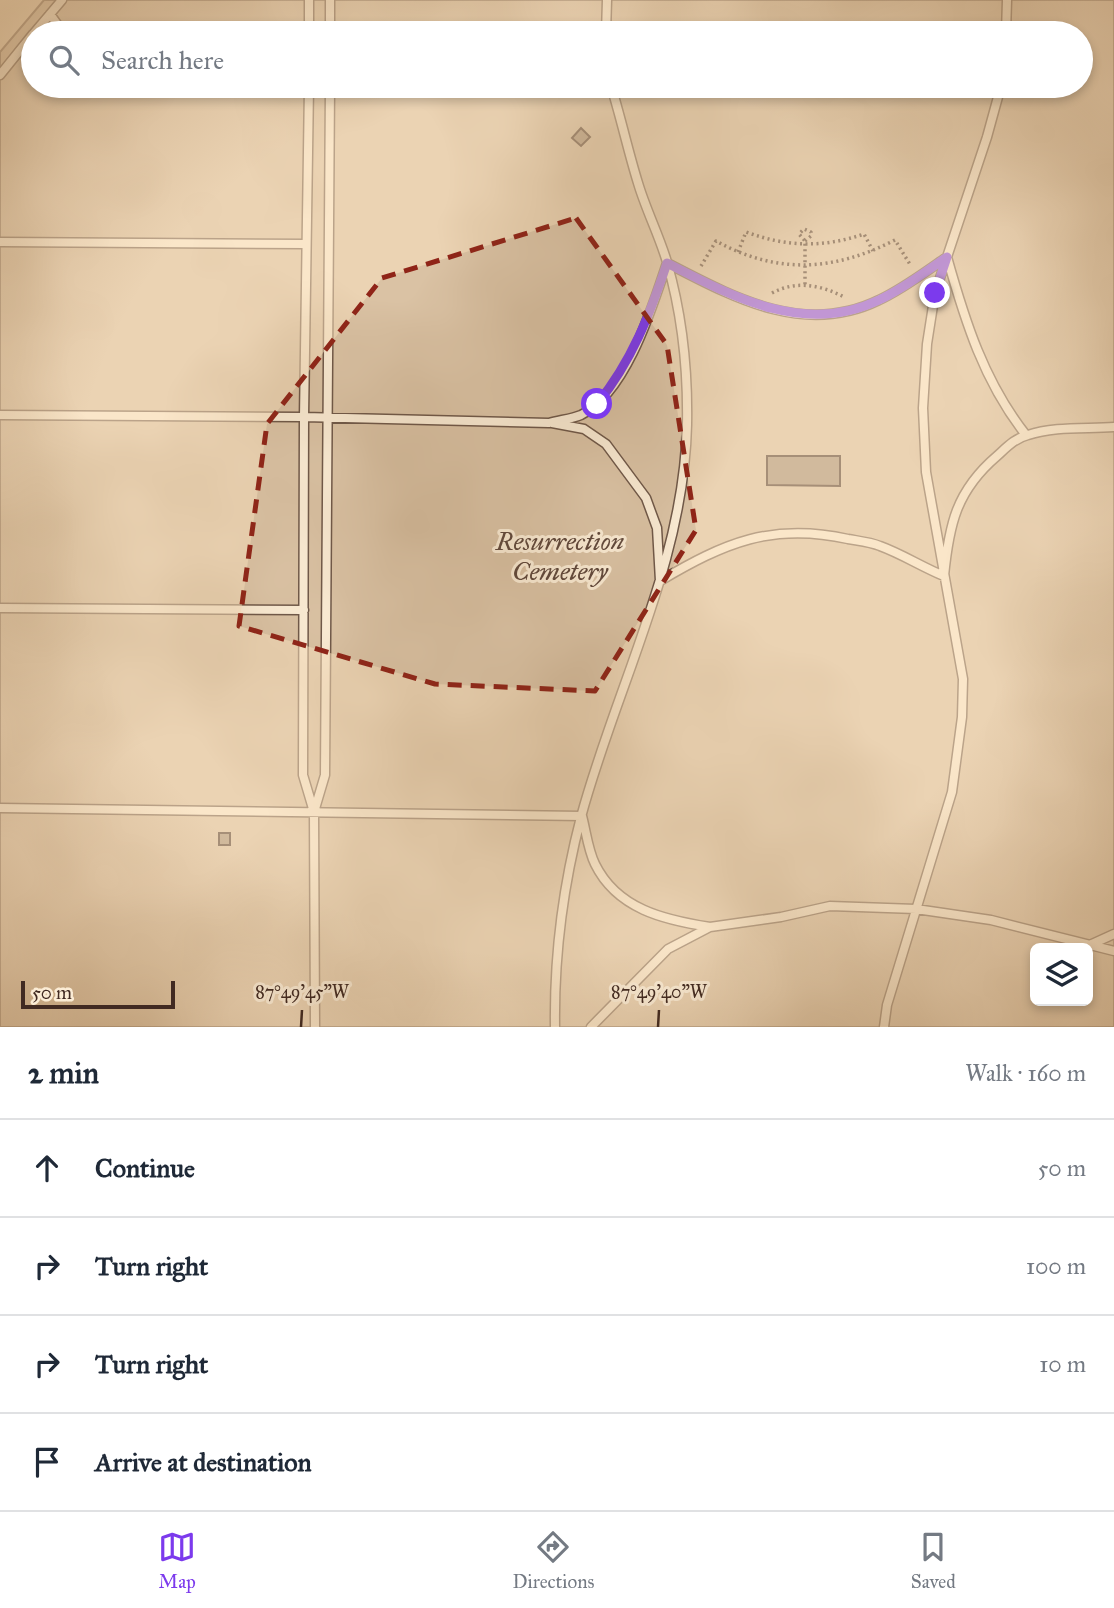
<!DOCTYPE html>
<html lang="en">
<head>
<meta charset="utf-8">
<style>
	body { margin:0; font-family:"IM FELL Great Primer",serif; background:#f2f2f3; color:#1f2937 }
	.controls { position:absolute; right:21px; bottom:21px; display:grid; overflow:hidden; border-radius:10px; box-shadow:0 4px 10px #0003 }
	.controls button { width:63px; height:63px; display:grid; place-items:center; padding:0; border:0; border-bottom:2px solid #e0e1e3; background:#fff; color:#1f2937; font:35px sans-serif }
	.scale { position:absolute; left:21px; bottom:18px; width:154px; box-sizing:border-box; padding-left:7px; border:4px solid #412a22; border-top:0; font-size:19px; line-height:24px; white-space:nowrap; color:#412a22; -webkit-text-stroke:5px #fbecd5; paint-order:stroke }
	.stop { position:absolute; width:21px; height:21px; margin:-16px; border:5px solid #7c3aed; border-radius:50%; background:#fff }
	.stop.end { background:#7c3aed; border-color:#fff; box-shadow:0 2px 7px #0008 }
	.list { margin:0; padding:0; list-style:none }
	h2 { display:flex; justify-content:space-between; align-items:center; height:91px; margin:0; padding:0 28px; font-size:30px }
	h2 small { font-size:23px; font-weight:400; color:#747a83 }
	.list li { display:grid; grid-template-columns:46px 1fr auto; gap:21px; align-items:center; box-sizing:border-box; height:98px; padding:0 28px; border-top:2px solid #e0e1e3 }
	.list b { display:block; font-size:26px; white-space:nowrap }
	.list em { font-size:23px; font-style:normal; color:#747a83 }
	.icon { flex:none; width:38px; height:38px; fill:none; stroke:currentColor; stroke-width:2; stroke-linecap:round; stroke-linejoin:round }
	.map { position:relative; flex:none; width:1114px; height:1027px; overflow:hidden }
	.search { position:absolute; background:#fff; box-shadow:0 4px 10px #0003; left:21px; right:21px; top:21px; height:77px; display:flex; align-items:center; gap:18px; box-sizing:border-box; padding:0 24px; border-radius:38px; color:#747a83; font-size:26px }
	.sheet { height:483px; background:#fff }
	nav { display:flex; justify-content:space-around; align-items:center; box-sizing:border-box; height:98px; border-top:2px solid #e0e1e3; background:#fff; font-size:19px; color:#747a83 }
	nav a { display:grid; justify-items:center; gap:4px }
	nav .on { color:#7c3aed }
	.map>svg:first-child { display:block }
	.green { fill:#dac2a4; stroke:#8e7663; stroke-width:2; fill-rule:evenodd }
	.building { fill:#a18974; stroke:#412a22; stroke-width:2 }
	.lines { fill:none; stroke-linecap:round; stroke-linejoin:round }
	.lane-casing { stroke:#6f5849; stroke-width:11 }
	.path { stroke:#412a22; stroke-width:3.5; stroke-dasharray:2 3.5; stroke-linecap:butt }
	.lane { stroke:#fbecd5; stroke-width:8 }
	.route { stroke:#7c3aed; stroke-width:9 }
	.marked { fill:none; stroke:#8f2418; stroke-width:5; stroke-dasharray:14 9; stroke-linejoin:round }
	.ticks { fill:none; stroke:#412a22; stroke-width:2.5 }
	.labels { text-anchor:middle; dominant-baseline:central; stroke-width:6; stroke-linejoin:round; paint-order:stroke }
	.park-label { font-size:26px; font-style:italic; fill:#60483c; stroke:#fbecd5 }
	.ticks-label { font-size:18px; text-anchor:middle; fill:#412a22; stroke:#fbecd5; stroke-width:6; stroke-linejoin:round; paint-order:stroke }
</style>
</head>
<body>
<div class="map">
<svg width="1114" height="1027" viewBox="0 0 1114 1027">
	<rect width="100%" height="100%" fill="#f9e1bf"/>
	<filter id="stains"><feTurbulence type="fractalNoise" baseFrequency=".00286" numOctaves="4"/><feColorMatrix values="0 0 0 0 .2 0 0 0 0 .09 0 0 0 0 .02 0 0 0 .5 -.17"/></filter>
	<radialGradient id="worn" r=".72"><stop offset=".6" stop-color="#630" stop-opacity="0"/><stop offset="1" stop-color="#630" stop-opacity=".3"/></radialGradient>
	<path class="green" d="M44,0h1070v1027h-1114v-975zM33,33h1048v53h-1048zM1035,948h53v53h-53z"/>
	<path class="building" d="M581,128l9,9 -9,9 -9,-8z
		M767,456h73v30l-73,-1z
		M219,833h11v12h-11z"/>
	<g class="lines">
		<defs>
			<path id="lane" d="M50,14l7,10v9
				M34,33l28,-33
				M309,33v-33
				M330,33v-33
				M606,33l1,-33
				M1006,33l1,-33
				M0,75l33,-41
				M309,86l-5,331 -1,358 11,37 1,215
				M0,242l306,2
				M0,415l304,2 245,6c10,-3 23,-4 32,-8 45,-22 71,-107 86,-152 66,34 137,74 212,37 24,-11 46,-28 68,-43 18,64 37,125 79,178
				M552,423l32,6 22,15 40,54 11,30 3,53c64,-38 112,-59 188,-42 11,2 22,3 32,7 22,8 42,21 64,30 5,-51 12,-85 53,-120 9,-8 18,-18 31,-21 26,-9 58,-6 86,-8
				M0,608l304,2
				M0,808l582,8c4,15 6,34 13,48 22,45 69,56 115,63
				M314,812l11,-37 5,-689
				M1092,944l22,-10
				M555,1027c-1,-71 8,-141 26,-210 35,-130 103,-254 106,-392 1,-54 -5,-111 -20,-163 -8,-27 -21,-52 -29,-79 -10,-32 -17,-65 -27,-97
				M591,1027l77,-78 42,-22 71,-10 49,-11 86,3 75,11 123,31
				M884,1027l3,-22 65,-213 10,-75 1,-38 -37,-207 -3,-64 4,-64 8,-51 52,-156 14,-51"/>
		</defs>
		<use href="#lane" class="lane-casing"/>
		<path class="path" d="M805,241l6,-5v-4l-7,-3 -5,5 6,7v44
			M738,252l8,-20c41,15 77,16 118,2l9,17
			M701,266l15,-25c62,34 118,30 179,-1l16,26
			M772,293c24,-13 49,-8 72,4"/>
		<use href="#lane" class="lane"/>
	</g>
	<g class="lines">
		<path class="route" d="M597,404c35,-43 53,-90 70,-141 66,34 138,73 212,37 24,-11 46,-28 68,-43l-12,36"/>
	</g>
	<path d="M0 0H1114V1027H0ZM576,218l91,127 29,185 -101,161 -160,-7 -196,-58 28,-202 115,-146z" fill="#f9e1bf" fill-opacity=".55" fill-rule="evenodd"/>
	<path class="marked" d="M576,218l91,127 29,185 -101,161 -160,-7 -196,-58 28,-202 115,-146z"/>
	<path class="ticks" d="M301,1027l1,-17M658,1027l1,-17"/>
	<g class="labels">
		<g class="park-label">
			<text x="560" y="541">Resurrection<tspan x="560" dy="30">Cemetery</tspan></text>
		</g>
	</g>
	<g class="ticks-label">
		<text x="302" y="998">87°49'45"W</text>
		<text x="659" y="998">87°49'40"W</text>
	</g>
	<rect width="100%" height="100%" filter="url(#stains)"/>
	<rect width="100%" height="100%" fill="url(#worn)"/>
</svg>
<div class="controls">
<button><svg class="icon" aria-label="layers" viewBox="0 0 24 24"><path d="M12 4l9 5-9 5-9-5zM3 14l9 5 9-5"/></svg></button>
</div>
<div class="scale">50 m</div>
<div class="stop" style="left:597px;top:404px"></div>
<div class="stop end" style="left:935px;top:293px"></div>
<div class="search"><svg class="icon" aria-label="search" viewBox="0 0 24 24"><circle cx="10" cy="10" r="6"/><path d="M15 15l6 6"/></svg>Search here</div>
</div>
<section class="sheet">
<h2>2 min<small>Walk · 160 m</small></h2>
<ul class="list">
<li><svg class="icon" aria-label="ahead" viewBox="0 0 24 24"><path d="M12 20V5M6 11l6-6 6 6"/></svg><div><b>Continue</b></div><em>50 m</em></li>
<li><svg class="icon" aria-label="right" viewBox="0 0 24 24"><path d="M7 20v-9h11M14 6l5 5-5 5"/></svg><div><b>Turn right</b></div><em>100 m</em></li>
<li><svg class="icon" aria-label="right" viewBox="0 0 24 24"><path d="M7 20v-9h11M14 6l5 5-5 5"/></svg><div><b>Turn right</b></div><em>10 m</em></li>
<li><svg class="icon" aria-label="arrive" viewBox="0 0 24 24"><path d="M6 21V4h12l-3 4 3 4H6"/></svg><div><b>Arrive at destination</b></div></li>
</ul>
</section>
<nav>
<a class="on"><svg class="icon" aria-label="map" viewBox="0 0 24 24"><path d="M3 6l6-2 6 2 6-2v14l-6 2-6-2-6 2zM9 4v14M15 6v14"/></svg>Map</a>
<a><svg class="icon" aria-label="directions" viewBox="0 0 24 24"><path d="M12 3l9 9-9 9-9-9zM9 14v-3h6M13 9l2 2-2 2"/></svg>Directions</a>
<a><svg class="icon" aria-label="saved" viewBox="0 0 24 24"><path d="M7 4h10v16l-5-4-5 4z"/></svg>Saved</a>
</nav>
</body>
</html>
